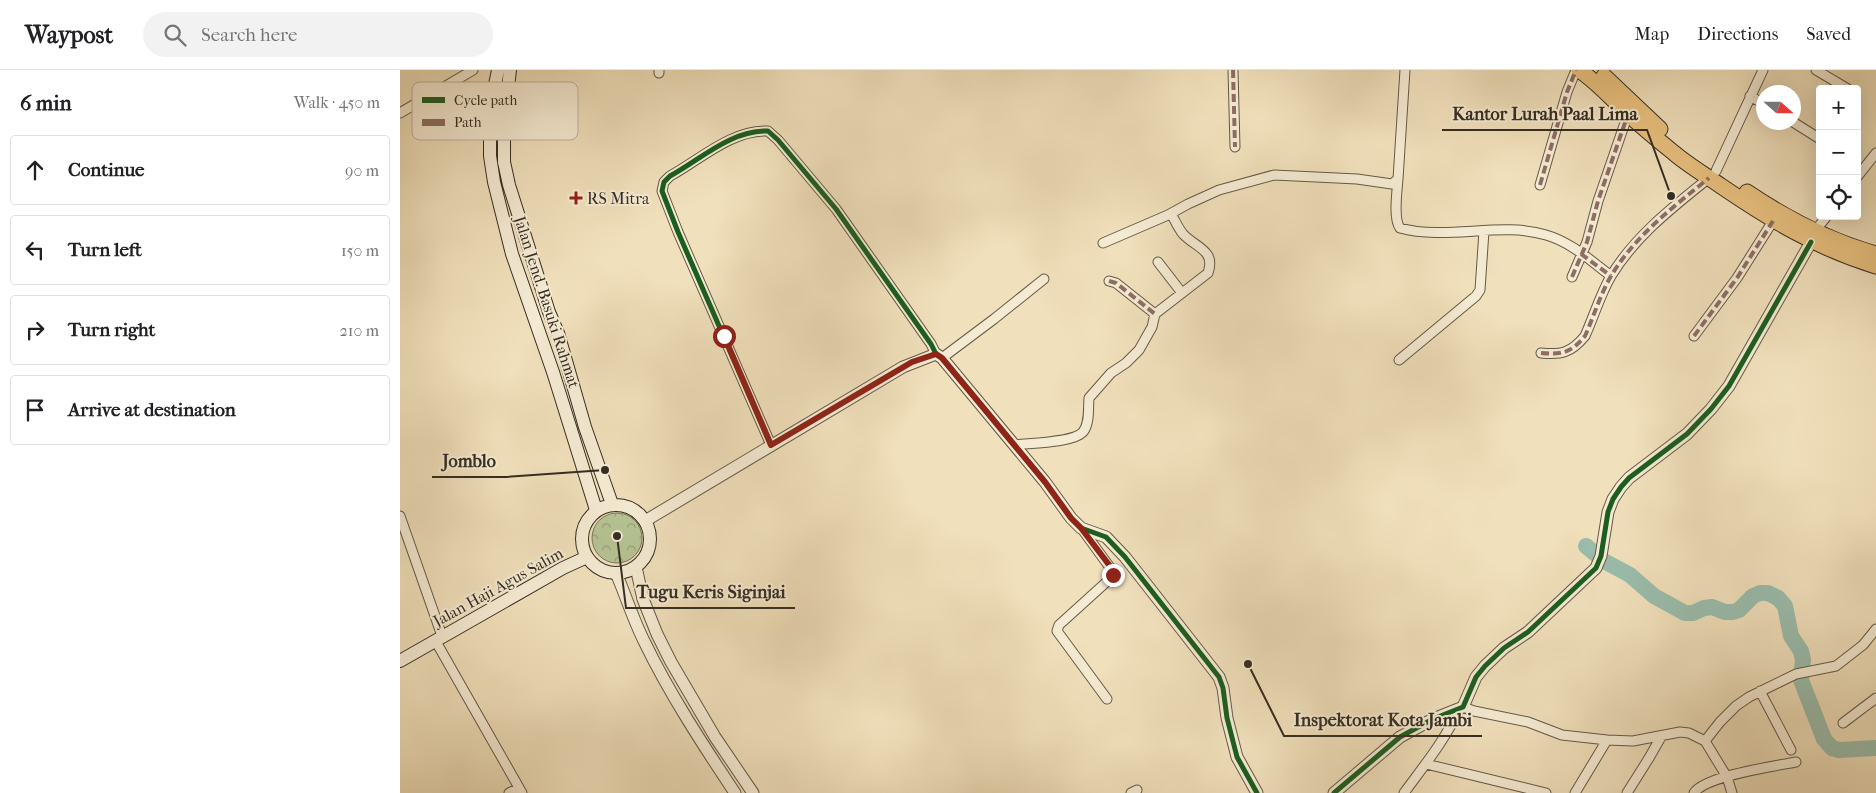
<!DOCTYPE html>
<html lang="en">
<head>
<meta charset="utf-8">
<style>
	body { margin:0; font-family:"IM FELL French Canon",serif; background:#f2f2f2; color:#202124 }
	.controls { position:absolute; right:15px; top:15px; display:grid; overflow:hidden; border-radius:5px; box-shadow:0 5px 20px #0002 }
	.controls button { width:45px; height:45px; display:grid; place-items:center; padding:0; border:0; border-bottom:1px solid #e0e0e0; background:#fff; color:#202124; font:25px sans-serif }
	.compass { position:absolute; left:1356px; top:15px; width:45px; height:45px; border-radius:50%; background:#fff; box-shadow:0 5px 20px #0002; rotate:111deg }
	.stop { position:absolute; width:15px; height:15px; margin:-11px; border:4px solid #8f2418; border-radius:50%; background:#fff }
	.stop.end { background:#8f2418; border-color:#fff; box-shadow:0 1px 5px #0008 }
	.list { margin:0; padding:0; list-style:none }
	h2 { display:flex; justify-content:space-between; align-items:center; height:65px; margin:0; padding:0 20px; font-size:21px }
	h2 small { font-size:16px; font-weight:400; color:#757577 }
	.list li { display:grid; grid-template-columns:32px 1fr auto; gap:15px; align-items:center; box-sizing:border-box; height:70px; margin:0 10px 10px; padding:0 10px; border:1px solid #e0e0e0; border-radius:5px }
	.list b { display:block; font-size:19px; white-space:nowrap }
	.list em { font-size:16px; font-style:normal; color:#757577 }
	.icon { flex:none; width:28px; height:28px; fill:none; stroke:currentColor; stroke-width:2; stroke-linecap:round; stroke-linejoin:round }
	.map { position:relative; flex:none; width:1476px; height:723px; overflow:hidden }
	header { display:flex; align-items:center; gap:30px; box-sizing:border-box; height:70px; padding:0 25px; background:#fff; border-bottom:1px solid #e0e0e0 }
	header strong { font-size:24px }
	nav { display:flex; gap:28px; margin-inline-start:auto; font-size:18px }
	.search { width:350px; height:45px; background:#f2f2f2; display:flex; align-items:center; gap:12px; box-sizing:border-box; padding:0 18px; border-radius:28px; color:#757577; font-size:19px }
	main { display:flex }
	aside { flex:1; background:#fff }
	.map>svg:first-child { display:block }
	.park { fill:url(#park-crowns); stroke:#76785a }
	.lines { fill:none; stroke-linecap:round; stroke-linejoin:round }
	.river { stroke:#9abdad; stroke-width:16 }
	.minor-casing { stroke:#645a48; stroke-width:11 }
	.tertiary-casing { stroke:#645a48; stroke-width:13 }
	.secondary-casing { stroke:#352d22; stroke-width:14 }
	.trunk-casing { stroke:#352d22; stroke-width:17 }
	.minor { stroke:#f5ebd3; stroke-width:9 }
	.tertiary { stroke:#f5ebd3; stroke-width:11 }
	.secondary { stroke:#f5ebd3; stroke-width:12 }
	.trunk { stroke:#e8c07e; stroke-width:15 }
	.quiet { stroke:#8d6e63; stroke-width:4; stroke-dasharray:8 4; stroke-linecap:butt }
	.cycleway-casing { stroke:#f5ebd3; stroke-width:8 }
	.cycleway { stroke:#1b5e20; stroke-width:5 }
	.route { stroke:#8f2418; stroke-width:6 }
	.poi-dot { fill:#8f2418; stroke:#f5ebd3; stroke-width:2 }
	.labels { text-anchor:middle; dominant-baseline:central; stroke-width:4; stroke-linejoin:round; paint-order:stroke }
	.poi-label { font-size:16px; fill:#352d22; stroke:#f5ebd3; text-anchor:start }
	.street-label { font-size:16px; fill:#352d22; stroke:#f5ebd3 }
	.key { fill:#f5ebd3; stroke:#bbb29e; stroke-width:1 }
	.key-label { font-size:14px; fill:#352d22 }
	.leader { fill:none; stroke:#352d22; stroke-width:2 }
	.callout-dot { fill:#352d22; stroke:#f5ebd3; stroke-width:2 }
	.callout-label { font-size:18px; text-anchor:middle; font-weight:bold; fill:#352d22; stroke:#f5ebd3; stroke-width:4; stroke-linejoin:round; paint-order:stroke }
</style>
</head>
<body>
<header>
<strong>Waypost</strong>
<div class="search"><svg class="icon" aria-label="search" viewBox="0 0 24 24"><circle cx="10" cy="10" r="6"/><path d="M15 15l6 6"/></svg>Search here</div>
<nav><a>Map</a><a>Directions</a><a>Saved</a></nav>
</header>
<main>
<aside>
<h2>6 min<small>Walk · 450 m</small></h2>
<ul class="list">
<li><svg class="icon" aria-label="ahead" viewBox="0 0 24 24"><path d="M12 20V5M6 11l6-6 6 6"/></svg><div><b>Continue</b></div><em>90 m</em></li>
<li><svg class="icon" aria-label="left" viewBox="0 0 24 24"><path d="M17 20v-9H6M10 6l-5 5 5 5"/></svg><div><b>Turn left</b></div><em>150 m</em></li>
<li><svg class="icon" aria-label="right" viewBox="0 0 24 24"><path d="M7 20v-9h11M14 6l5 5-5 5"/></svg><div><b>Turn right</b></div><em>210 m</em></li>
<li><svg class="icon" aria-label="arrive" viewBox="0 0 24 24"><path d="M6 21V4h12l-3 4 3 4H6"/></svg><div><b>Arrive at destination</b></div></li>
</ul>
</aside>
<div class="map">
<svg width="1476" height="723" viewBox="0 0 1476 723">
	<defs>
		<pattern id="park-crowns" width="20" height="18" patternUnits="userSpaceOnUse" patternTransform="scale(1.25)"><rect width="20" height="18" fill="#b6c393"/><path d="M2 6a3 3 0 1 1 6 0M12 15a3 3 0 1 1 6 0" fill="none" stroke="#959f78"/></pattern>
	</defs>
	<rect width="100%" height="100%" fill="#f0e0bb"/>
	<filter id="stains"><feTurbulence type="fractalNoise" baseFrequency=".004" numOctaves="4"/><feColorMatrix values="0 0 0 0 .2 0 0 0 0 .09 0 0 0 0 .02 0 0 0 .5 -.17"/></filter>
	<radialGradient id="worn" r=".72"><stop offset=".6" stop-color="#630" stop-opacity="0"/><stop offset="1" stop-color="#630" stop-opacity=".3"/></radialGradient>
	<path class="park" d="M192 468a25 25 0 1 1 50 0a25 25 0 1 1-50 0Z"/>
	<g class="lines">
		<path class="river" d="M1186,476l18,15 26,14 24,21 31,17h8l11,-5 8,-1 13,5h8l6,-2 14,-14 7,-3h8l10,5 7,8 6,30 10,15 2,9 -2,20 23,59 8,9 7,2 37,-2"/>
		<defs>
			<path id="minor" d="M833,0l2,77
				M1416,0l32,19
				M259,3v-3
				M1350,26l14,8
				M0,43l73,-43
				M1393,52l27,17
				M1316,101l47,-101
				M1457,107l19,-24
				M998,109c-1,13 -5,40 2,49 47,13 101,-7 146,7 25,7 45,26 65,41
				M1140,115l27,-93 9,-22
				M1415,161l12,-15
				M703,173l65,-28 20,-11 31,-14 55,-15 83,4 35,5 6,-5 7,-109
				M758,192l24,31
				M1172,207l15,-35 11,-41 30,-87
				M709,211l7,2 39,31
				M1294,266l43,-58 36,-57
				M1141,283c20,2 30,0 44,-17 9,-20 15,-41 26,-60 24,-40 62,-69 98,-98
				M542,288l52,-39 50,-40
				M999,290l77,-64 4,-6 4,-59
				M371,375l-93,-213 -16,-41 2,-9 6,-6c31,-17 61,-46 98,-45l10,9 58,69 95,135 5,10
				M614,375c15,-2 59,-2 69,-13 7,-9 5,-23 6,-34l22,-25 15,-10 13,-13 13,-23 3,-13 53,-41c8,-23 -12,-25 -25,-39 -5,-6 -8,-14 -12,-20
				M0,446l42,120
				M682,459l32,44 -2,4 -53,48 -2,6 50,68
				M35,570l87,153
				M1360,621l31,59
				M1063,637l11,4 54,11 34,13 45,5 26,1 47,-9 9,1 16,8 22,36 5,16
				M1443,653l33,-25
				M1305,671l15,-19 16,-16 13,-9 47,-23 40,-8 27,-21 13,-16
				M1026,694l120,29
				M109,723l10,-5
				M731,723l6,-3
				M1004,723c19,-26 42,-54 55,-84
				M1175,723l32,-53
				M1227,723l22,-35 12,-21
				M1294,723c11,-17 81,-27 102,-31"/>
			<path id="tertiary" d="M245,451l258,-154 33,-13 6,4 103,124 26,36 10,10 25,9 19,20 94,120 4,11 4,30 10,39 20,36
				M236,497l7,32 14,35 14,28 44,75 38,56
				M216,503c10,23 17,46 28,68 25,52 59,104 91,152
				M934,723l66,-56 33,-18 30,-12 13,-30 9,-11 19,-18 24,-16 68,-64 5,-12 7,-44 5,-13 8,-12 8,-9 58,-44 24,-25 18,-23 82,-144"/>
			<path id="secondary" d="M98,0l-8,39v47l4,26 18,72 41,118 43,138
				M110,0l-6,51v41l5,23 40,127 9,21 27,94 27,77
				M182 469a34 34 0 1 1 68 0a34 34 0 1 1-68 0Z
				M0,591l163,-93 24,-11"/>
			<path id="trunk" d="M1179,0c18,12 32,28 48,43 15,14 31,27 47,40 14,12 31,22 47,33 50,34 96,62 155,80
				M1204,6l56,53
				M1347,122c40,27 83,49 129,62"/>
		</defs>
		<use href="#minor" class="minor-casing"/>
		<use href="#tertiary" class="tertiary-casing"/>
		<use href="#secondary" class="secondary-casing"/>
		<use href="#trunk" class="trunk-casing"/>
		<use href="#minor" class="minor"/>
		<use href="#tertiary" class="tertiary"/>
		<use href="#secondary" class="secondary"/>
		<use href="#trunk" class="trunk"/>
		<path class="quiet" d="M833,0l2,77
			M1140,115l27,-93 9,-22
			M1181,184l30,22
			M1172,207l15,-35 11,-41 30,-87
			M709,211l7,2 39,31
			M1294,266l43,-58 36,-57
			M1141,283c20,2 30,0 44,-17 9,-20 15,-41 26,-60 24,-40 62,-69 98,-98"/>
		<defs>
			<path id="cycleway" d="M371,375l-93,-213 -16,-41 2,-9 6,-6c31,-17 61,-46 98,-45l10,9 58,69 95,135 5,10 6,4 103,124 26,36 10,10 25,9 19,20 94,120 4,11 4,30 10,39 20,36
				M934,723l66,-56 33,-18 30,-12 13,-30 9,-11 19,-18 24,-16 68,-64 5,-12 7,-44 5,-13 8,-12 8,-9 58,-44 24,-25 18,-23 82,-144"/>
		</defs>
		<use href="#cycleway" class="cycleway-casing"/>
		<use href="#cycleway" class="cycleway"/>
	</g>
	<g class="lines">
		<path class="route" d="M324,266l47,109 141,-83 24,-8 6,4 103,124 26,36 10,10 32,42v5"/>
	</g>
	<path class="poi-dot" d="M173.5 120.5h5v5h5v5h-5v5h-5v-5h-5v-5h5z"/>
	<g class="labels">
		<g class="poi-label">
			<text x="187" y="128">RS Mitra</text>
		</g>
		<g class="street-label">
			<text transform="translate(147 232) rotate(72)">Jalan Jend. Basuki Rahmat</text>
			<text transform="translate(98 517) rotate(-29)">Jalan Haji Agus Salim</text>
		</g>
	</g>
	<rect x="12" y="12" width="166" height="58" rx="8" class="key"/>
	<rect x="22" y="27" width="23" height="6" fill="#1b5e20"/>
	<rect x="22" y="49" width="23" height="7" fill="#8d6e63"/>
	<g class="key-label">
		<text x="54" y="35">Cycle path</text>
		<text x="54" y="57">Path</text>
	</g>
	<path class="leader" d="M1271 126L1247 60H1042M205 400L106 407H32M217 466L226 538H395M848 594L884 666H1082"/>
	<g class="callout-dot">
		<circle cx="1271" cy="126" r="5"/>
		<circle cx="205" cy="400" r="5"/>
		<circle cx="217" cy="466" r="5"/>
		<circle cx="848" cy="594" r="5"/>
	</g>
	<g class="callout-label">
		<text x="1145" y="50">Kantor Lurah Paal Lima</text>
		<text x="69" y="397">Jomblo</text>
		<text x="311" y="528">Tugu Keris Siginjai</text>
		<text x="983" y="656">Inspektorat Kota Jambi</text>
	</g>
	<rect width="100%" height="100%" filter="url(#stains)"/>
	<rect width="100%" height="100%" fill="url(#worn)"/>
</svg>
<div class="controls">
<button>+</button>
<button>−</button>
<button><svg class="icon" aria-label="locate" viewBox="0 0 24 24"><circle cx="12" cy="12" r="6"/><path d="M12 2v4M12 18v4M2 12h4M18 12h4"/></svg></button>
</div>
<svg class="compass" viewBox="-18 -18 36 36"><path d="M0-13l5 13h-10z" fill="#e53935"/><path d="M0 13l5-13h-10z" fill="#757577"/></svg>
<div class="stop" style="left:324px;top:266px"></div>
<div class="stop end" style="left:713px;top:505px"></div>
</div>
</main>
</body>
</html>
